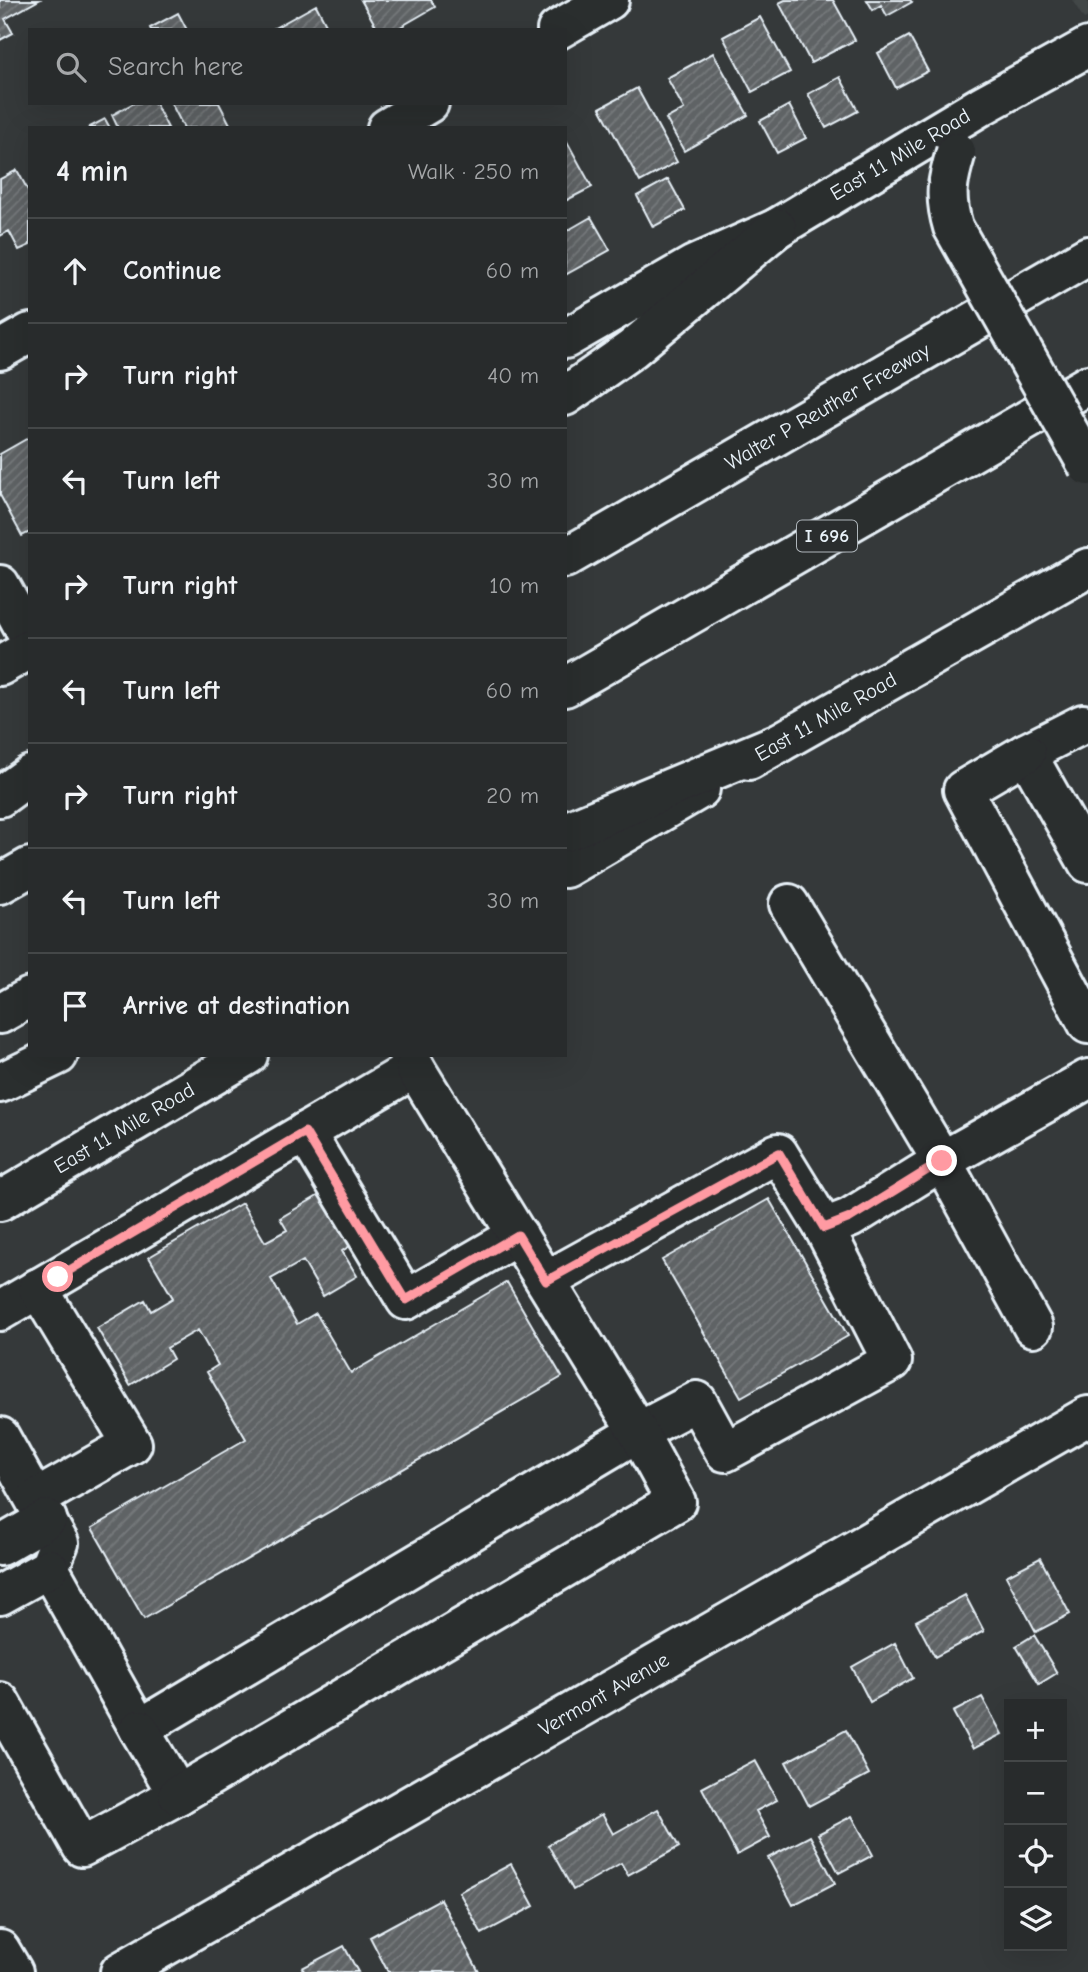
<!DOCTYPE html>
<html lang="en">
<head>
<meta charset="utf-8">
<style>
	body { margin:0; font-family:"Comic Neue",sans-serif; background:#303334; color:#f1f3f6 }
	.controls { position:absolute; right:21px; bottom:21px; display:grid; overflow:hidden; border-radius:0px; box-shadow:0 7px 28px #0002 }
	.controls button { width:63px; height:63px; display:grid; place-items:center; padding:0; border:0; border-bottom:2px solid #444748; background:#282b2c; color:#f1f3f6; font:35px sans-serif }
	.stop { position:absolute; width:21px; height:21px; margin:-16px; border:5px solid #ff9aa2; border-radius:50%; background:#fff }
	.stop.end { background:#ff9aa2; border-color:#fff; box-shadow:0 2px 7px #0008 }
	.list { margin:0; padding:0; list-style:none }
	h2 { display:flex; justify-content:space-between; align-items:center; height:91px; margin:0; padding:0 28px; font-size:30px }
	h2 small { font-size:23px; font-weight:400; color:#a5a7a9 }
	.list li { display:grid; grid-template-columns:46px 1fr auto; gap:21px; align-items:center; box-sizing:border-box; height:105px; padding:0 28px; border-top:2px solid #444748 }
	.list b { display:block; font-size:26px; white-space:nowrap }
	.list em { font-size:23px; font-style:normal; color:#a5a7a9 }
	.icon { flex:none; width:38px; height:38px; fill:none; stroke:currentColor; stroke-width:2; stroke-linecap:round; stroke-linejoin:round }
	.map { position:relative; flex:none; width:1088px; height:1972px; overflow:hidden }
	.search { position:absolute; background:#282b2c; box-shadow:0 7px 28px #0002; left:28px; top:28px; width:539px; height:77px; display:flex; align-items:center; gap:18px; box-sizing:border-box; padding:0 24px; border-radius:0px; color:#a5a7a9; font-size:26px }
	.panel { position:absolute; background:#282b2c; box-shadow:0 7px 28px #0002; left:28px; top:126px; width:539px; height:931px; border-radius:0px }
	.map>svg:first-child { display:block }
	.built { fill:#424647 }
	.building { fill:url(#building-hatch); stroke:#e8f1f8; stroke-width:2 }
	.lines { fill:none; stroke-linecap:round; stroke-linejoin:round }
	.minor-casing { stroke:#e8f1f8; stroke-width:44 }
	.major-casing { stroke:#e8f1f8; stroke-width:44 }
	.highway-casing { stroke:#e8f1f8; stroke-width:44 }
	.minor { stroke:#2a2d2e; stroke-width:38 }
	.major { stroke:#2a2d2e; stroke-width:38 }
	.highway { stroke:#2a2d2e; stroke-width:38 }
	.major-bridge-casing { stroke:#e8f1f8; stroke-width:44; stroke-linecap:butt }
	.major-bridge { stroke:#2a2d2e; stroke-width:38 }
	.route { stroke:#ff9aa2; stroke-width:9 }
	.labels { text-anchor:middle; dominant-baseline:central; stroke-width:6; stroke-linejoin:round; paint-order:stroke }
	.shield { fill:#2a2d2e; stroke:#afb6bb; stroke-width:2 }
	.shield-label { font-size:19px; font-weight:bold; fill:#e8f1f8 }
	.street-label { font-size:21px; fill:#e8f1f8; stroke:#2a2d2e }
</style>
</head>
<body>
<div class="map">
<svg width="1088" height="1972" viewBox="0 0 1088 1972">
	<defs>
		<pattern id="building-hatch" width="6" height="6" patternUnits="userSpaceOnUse" patternTransform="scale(1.75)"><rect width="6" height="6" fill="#5f6365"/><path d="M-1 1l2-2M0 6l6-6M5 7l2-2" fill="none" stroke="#767a7c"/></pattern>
	</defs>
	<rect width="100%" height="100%" fill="#35393a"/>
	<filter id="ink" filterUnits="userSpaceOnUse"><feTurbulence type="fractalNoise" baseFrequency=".0143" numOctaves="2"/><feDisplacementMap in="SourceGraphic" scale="14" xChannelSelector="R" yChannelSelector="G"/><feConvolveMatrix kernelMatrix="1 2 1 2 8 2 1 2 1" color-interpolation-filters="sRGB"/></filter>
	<g filter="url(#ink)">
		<path class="built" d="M1072,0h16v17l-4,2z"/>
		<path class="building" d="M0,0h39l-34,19 8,14 -13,7z
			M361,0h70l4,7 -40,23h-17z
			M785,0h48l22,40 -44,23 -32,-60z
			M867,0h43l2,2 -25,14 -6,-11 -8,5z
			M316,5l13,25h-58z
			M178,13l9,17h-36l-1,-2z
			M760,17l30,55 -38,20 -29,-55z
			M909,36l19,35 -32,17 -18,-35z
			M713,53l35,62 -64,36 -18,-32 18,-10 -17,-31z
			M840,77l18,34 -32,17 -18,-34z
			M637,88l40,74 -37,20 -40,-74z
			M134,103h21l13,25h-50l-6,-13z
			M171,103h48l13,25h-48z
			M789,105l17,33 -29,15 -17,-32z
			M105,119l5,9h-22z
			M565,138l27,49 -27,14z
			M17,170l13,24v51l-11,5 -10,-19 -9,5v-57z
			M668,179l17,31 -32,17 -16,-31z
			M591,217l19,33 -45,25v-43z
			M30,437v95l-8,4 -22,-41v-41z
			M328,1190l30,51 -16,10 15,25 -34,20 -20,-35 -32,18 26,45 19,-11 35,60 156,-91 55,95 -418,242 -52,-91 154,-89 -39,-67 11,-7 -20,-35 -31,18 6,11 -43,26 -33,-57 48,-28 6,11 22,-13 -24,-41 93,-54 23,39 22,-12 -7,-12z
			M769,1199l79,137 -107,61 -79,-137z
			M1040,1558l30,56 -34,18 -30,-56z
			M965,1595l19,36 -49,26 -19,-36z
			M1034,1635l23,38 -18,11 -23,-38z
			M895,1643l18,35 -43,24 -18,-35z
			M982,1697l20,37 -29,15 -20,-37z
			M846,1730l23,44 -60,32 -23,-44z
			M755,1760l22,40 -21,11 14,26 -33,18 -35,-67z
			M658,1809l21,38 -51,28 -7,-12 -48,27 -25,-45 54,-31 11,20z
			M852,1816l21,39 -34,18 -21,-39z
			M810,1836l25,47 -42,22 -25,-47z
			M511,1864l23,42 -52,28 -23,-42z
			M440,1899l39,73h-91l-18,-35z
			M344,1946l14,26h-53l-3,-4z"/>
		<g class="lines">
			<defs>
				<g id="minor">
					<path d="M557,30l52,-30"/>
					<path d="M387,128l42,-25"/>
					<path d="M0,350l30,-17"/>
					<path d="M0,585l30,54"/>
					<path d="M1083,724l-57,29 62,110"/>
					<path d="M1026,753l-63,37 125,234"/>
					<path d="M789,904l153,257 91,166"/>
					<path d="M305,1132l101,168 112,-65"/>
					<path d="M546,1281l232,-128 46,75"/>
					<path d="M0,1311l415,-243 -7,-13"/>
					<path d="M0,1437l59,106 -10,25 90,161 499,-297 59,-31 28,51 167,-91 -68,-133 26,-10 92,-57 146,-82"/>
					<path d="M36,1499l96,-55 -94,-156"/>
					<path d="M0,1546l47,-27"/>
					<path d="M0,1595l49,-27"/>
					<path d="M0,1702l82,145 96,-52 -39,-66"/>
					<path d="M178,1795l498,-293 -38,-70 -223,-364"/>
					<path d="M0,1950l13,22"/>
					<path id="s1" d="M120,1972l968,-556"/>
				</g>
				<g id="major">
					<path id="s2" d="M565,339l129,-74 83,-37 204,-122 107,-59"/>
					<path d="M0,666l30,-17"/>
					<path id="s3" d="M749,760l339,-192"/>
					<path d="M565,868l135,-79"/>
					<path id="s4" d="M0,1201l248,-146"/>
				</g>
				<g id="highway">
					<path d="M565,396l67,-47 145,-121"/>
					<path id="s5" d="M565,558l523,-302"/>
					<path d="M565,687l523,-302"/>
					<path d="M0,797l30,-22"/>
					<path d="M565,832l214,-89"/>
					<path d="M0,884l30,-17"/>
					<path d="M0,1014l30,-17"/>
					<path d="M0,1083l58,-28"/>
				</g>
			</defs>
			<use href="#minor" class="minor-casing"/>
			<use href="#major" class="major-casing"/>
			<use href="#highway" class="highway-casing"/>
			<use href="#minor" class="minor"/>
			<use href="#major" class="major"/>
			<use href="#highway" class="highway"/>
			<defs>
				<path id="major-bridge" d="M956,152c-9,30 -12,44 -3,75l135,239"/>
			</defs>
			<use href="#major-bridge" class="major-bridge-casing"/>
			<use href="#major-bridge" class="major-bridge"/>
		</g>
	</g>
	<g class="lines" filter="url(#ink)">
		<path class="route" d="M58,1277l247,-145 101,168 112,-65 28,46 233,-128 45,75 26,-10 92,-57"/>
	</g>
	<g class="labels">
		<rect class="shield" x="797" y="520.5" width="60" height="31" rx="5"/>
		<g class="shield-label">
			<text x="827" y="536">I 696</text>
		</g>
		<g class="street-label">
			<text stroke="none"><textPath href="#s2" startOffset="383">East 11 Mile Road</textPath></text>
			<text stroke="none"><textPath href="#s5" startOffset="303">Walter P Reuther Freeway</textPath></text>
			<text stroke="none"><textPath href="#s3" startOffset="88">East 11 Mile Road</textPath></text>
			<text stroke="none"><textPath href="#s4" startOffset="144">East 11 Mile Road</textPath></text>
			<text stroke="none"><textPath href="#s1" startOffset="558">Vermont Avenue</textPath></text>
		</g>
	</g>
</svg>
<div class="controls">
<button>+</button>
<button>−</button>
<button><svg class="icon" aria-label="locate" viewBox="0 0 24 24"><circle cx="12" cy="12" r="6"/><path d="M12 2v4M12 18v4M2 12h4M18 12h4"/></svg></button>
<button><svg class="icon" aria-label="layers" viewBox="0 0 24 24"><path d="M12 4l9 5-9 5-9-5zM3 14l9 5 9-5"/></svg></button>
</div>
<div class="stop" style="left:58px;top:1277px"></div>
<div class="stop end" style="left:942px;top:1161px"></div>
<div class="search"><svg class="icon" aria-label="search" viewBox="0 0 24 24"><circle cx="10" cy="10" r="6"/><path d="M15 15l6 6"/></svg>Search here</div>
<section class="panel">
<h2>4 min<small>Walk · 250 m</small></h2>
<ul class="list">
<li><svg class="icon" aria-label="ahead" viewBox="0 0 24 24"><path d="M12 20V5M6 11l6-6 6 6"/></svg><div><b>Continue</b></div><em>60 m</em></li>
<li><svg class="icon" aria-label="right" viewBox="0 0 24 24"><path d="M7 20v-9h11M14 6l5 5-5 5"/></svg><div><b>Turn right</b></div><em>40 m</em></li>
<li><svg class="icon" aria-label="left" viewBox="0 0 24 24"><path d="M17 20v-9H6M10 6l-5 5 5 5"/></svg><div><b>Turn left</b></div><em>30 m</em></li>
<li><svg class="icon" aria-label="right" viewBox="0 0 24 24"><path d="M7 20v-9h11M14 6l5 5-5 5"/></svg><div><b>Turn right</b></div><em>10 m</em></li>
<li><svg class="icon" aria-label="left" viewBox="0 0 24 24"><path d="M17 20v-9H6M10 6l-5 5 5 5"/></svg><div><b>Turn left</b></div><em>60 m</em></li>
<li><svg class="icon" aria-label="right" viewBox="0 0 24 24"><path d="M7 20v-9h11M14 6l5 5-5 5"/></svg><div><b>Turn right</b></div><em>20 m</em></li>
<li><svg class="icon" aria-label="left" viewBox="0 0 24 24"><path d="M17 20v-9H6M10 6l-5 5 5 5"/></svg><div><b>Turn left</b></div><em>30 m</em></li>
<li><svg class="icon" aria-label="arrive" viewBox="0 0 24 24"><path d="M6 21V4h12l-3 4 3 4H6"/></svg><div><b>Arrive at destination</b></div></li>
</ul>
</section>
</div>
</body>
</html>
